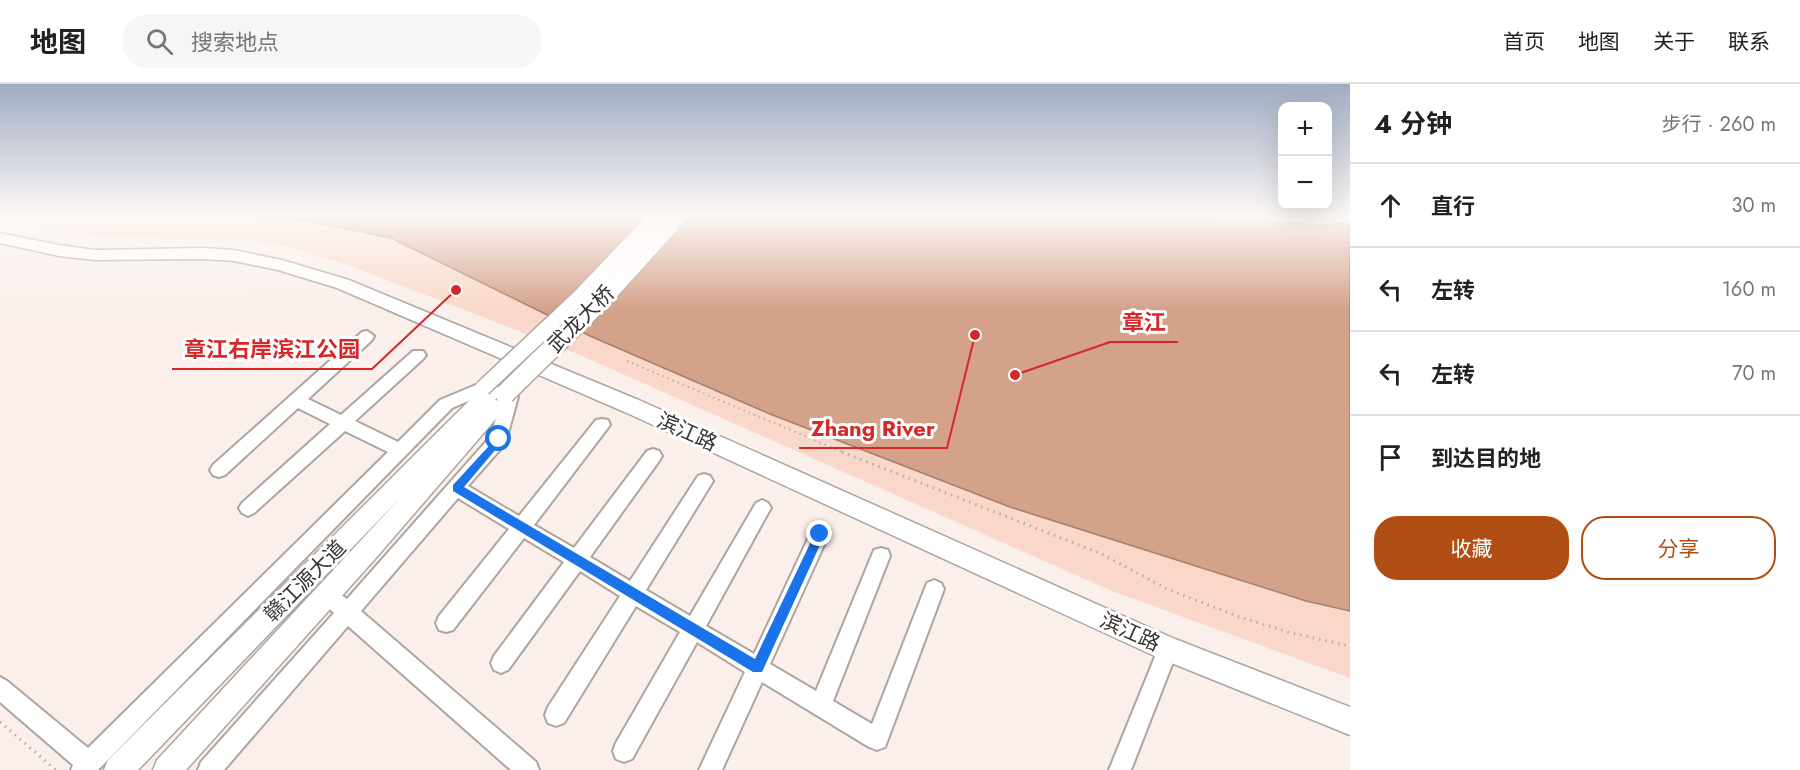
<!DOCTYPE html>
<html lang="zh">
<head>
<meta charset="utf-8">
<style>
	body { margin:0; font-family:Jost,"Noto Sans SC",sans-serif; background:#f6f6f6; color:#222 }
	.controls { position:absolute; right:18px; top:18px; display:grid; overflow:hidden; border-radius:12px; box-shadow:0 6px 24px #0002 }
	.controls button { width:54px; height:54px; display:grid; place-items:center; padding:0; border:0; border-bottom:2px solid #e0e0e0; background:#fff; color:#222; font:30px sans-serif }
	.stop { position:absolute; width:18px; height:18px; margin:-14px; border:4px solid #1a73e8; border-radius:50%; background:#fff }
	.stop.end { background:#1a73e8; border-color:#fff; box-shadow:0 2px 6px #0008 }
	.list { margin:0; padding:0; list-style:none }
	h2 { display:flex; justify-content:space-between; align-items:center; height:78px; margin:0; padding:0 24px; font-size:26px }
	h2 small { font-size:20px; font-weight:400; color:#767676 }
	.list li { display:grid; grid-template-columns:39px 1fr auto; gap:18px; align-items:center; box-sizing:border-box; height:84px; padding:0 24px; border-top:2px solid #e0e0e0 }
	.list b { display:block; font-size:22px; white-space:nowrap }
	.list em { font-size:20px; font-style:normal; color:#767676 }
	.actions { display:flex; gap:12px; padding:18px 24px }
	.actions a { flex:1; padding:14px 0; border:2px solid #b04e13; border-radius:24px; text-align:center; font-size:21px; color:#b04e13 }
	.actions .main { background:#b04e13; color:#fff }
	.icon { flex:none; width:33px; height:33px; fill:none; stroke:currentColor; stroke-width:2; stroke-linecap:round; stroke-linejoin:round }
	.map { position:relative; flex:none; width:1350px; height:686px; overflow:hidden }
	header { display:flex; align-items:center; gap:36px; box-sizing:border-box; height:84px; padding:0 30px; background:#fff; border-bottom:2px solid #e0e0e0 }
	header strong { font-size:28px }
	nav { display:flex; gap:33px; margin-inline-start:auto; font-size:21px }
	.search { width:420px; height:54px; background:#f6f6f6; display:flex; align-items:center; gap:15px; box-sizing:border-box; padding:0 21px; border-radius:33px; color:#767676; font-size:22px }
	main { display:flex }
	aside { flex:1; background:#fff }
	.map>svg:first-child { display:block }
	.green { fill:#f9d8c9 }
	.water { fill:#d4a189; stroke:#a5806f; stroke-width:1.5 }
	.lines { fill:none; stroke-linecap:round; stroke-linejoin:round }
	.minor-casing { stroke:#aea5a0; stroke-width:4 }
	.major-casing { stroke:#aea5a0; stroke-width:3 }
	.path-far1 { stroke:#b7aeab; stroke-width:2; stroke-dasharray:1.5 4; stroke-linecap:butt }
	.path { stroke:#b7aeab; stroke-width:3; stroke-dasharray:1.5 5; stroke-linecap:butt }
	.minor { fill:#fff; fill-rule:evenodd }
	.major { fill:#fff; fill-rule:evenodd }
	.minor-bridge-casing { stroke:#aea5a0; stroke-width:18; stroke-linecap:butt }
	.major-bridge-casing { stroke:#aea5a0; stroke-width:22; stroke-linecap:butt }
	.minor-bridge { stroke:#fff; stroke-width:15 }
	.major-bridge { stroke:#fff; stroke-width:19 }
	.route { fill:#1a73e8 }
	.labels { text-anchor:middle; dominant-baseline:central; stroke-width:6; stroke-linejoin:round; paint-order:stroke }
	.street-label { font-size:21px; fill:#373331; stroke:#fff }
	.leader { fill:none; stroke:#d62828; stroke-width:2 }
	.callout-dot { fill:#d62828; stroke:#fff; stroke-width:2 }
	.callout-label { font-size:22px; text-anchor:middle; font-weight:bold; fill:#d62828; stroke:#fff; stroke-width:6; stroke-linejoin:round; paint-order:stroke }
</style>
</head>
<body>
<header>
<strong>地图</strong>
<div class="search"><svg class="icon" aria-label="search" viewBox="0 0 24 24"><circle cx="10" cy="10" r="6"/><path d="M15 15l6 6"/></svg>搜索地点</div>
<nav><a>首页</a><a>地图</a><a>关于</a><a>联系</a></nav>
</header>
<main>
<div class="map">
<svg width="1350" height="686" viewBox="0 0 1350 686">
	<rect width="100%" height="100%" fill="#faefeb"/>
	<path class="green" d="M251,131l52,5 88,18 199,98 180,78 240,93 296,94 44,10v67l-238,-87 -539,-239 -222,-86 -66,-20 -43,-8 -140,-1 -76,-13 -26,-8z
		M1139,131h211v8l-26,2z"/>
	<path class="water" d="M251,131h888l185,10 26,-2v388l-44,-10 -296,-94 -240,-93 -180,-78 -199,-98 -88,-18z"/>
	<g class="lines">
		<defs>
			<path id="minor" d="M367,247l7,5 -2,4 -64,59 33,16 72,-64h10l3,4 -3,4 -68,62 43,21 42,-42 43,-18 6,2 2,4 -2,4 -37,16 -354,362h-27l2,-5 -73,-63v-25l7,4 81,67 300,-296 -43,-21 -91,82 -6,3 -6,-3 -3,-5 3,-5 88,-79 -32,-16 -73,67 -6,2 -6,-2 -3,-5 3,-5 149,-133z
				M510,307l6,2 2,4 -13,47 -37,42 51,30 77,-96 6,-1 6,1 2,5 -76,100 40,23 73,-97 6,-2 6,2 3,5 -3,5 -69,96 40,24 68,-105 6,-2 6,2 3,5 -3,5 -64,104 44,26 66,-113 6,-3 6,3 3,5 -3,5 -62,113 48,28 59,-126 7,-2 7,2 2,6 -59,130 46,27 58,-141 7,-2 7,2 2,6 -57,145 39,23 55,-141 7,-3 7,3 3,6 -59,158 -8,3 -8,-3 -107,-65 -40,88h-23l46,-98 -48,-30 -65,117 -8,3 -8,-3 -3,-8 3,-8 64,-111 -44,-26 -72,117 -8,3 -8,-3 -3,-8 3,-8 72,-111 -40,-25 -72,99 -7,3 -7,-3 -3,-7 3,-7 70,-94 -40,-24 -71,92 -7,2 -7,-2 -3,-7 3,-7 70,-87 -51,-31 -97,113 175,151 3,8h-28l-163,-144 -124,144h-26l3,-8 133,-149 -13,-12 -3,-6 3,-6 7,-3 19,13 144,-163 11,-39 2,-4z
				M1168,555l7,3 3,7 -47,121h-22l52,-128z"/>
			<path id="major" d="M0,149l59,12 36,5 108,-2 31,2 48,10 67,20 292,121 534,238 175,68v28l-191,-77 -532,-245 -290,-125 -59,-18 -44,-9 -31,-2 -108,1 -36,-4 -59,-13z
				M491,299l7,3 3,5 -6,9 6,1 3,6 -3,6 -126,146 -189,211h-33l4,-10 245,-264 -264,274h-34l4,-10 376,-374z"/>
		</defs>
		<use href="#minor" class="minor-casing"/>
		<use href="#major" class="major-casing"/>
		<path class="path-far1" d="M1314,131l3,3
			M627,277l218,92"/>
		<path class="path" d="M842,368l260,102 65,35 70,27 54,17 59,13
			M0,638l56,48"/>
		<use href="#minor" class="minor"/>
		<use href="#major" class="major"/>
		<defs>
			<path id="minor-bridge" d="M483,304l97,-91 78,-82"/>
			<path id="major-bridge" d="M505,310l93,-91 80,-88"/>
		</defs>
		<use href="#minor-bridge" class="minor-bridge-casing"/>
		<use href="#major-bridge" class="major-bridge-casing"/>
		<use href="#minor-bridge" class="minor-bridge"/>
		<use href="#major-bridge" class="major-bridge"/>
	</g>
	<linearGradient id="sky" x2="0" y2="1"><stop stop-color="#a0acc2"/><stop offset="0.58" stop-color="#fdf8f6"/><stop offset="1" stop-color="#fdf8f6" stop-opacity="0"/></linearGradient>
	<rect width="1350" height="227" fill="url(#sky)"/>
	<path class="route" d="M499,351l3,2v5l-38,45 291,172 61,-128h7l2,3 -63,138h-9l-300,-181v-6z"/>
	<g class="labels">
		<g class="street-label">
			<text transform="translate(581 235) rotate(-45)">武龙大桥</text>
			<text transform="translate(687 348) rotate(24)">滨江路</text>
			<text transform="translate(305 497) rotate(-45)">赣江源大道</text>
			<text transform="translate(1130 548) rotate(24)">滨江路</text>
		</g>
	</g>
	<path class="leader" d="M1015 291L1110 258H1178M456 206L372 285H172M975 251L947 364H799"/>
	<g class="callout-dot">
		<circle cx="1015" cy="291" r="6"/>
		<circle cx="456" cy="206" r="6"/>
		<circle cx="975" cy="251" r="6"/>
	</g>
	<g class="callout-label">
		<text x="1144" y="246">章江</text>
		<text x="272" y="273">章江右岸滨江公园</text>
		<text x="873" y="352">Zhang River</text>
	</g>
</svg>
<div class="controls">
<button>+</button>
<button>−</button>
</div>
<div class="stop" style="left:499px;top:355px"></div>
<div class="stop end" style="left:820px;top:450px"></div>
</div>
<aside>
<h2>4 分钟<small>步行 · 260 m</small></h2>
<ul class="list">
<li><svg class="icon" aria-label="ahead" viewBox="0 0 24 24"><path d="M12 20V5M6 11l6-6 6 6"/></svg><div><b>直行</b></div><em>30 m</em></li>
<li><svg class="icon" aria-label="left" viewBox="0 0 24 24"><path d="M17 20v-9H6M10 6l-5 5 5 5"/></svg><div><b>左转</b></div><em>160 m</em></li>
<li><svg class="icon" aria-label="left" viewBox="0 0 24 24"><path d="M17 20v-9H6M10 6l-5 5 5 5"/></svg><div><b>左转</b></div><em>70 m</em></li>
<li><svg class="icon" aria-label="arrive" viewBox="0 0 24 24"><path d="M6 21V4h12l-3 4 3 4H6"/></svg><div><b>到达目的地</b></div></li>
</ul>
<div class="actions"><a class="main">收藏</a><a>分享</a></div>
</aside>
</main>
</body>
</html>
